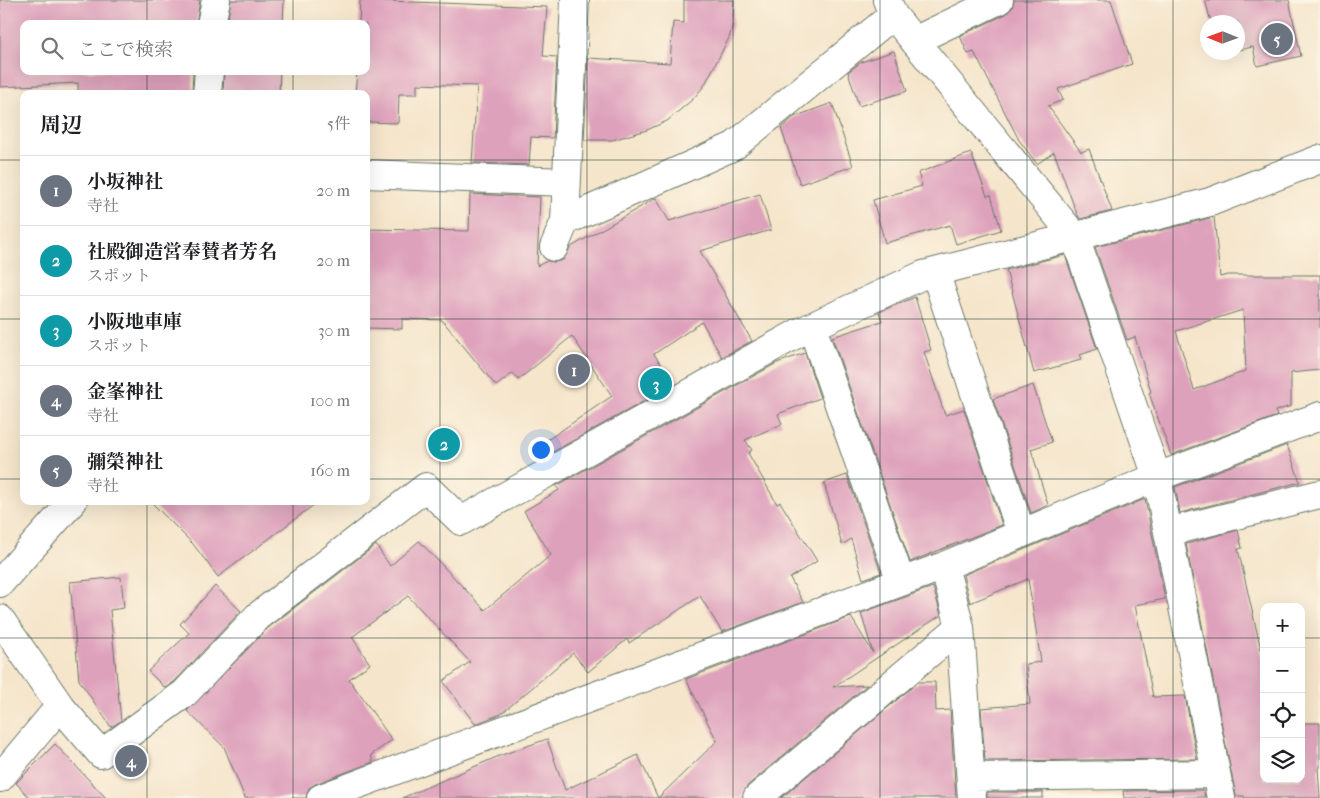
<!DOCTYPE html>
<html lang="ja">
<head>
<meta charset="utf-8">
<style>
	body { margin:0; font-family:"IM FELL French Canon","Noto Serif JP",serif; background:#f2f2f2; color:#202124 }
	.controls { position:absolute; right:15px; bottom:15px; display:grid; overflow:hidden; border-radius:10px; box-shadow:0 5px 20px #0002 }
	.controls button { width:45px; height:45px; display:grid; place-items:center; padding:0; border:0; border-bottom:1px solid #e0e0e0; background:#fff; color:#202124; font:25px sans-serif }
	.compass { position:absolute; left:1200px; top:15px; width:45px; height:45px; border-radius:50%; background:#fff; box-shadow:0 5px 20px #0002; rotate:271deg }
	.you { position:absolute; left:540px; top:449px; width:18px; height:18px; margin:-12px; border:4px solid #fff; border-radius:50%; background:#1a73e8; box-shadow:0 0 0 8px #1a73e833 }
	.badge { display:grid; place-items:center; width:32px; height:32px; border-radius:50%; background:#b5179e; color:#fff; font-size:16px; font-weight:700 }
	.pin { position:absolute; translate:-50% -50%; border:2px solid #fff; box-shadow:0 1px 5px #0006 }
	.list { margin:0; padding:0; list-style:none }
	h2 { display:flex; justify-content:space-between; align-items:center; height:65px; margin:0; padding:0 20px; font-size:21px }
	h2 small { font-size:16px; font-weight:400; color:#757577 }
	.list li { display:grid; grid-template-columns:32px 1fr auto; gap:15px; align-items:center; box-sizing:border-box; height:70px; padding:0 20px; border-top:1px solid #e0e0e0 }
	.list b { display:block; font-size:19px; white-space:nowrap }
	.list p { margin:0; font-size:16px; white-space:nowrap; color:#757577 }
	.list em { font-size:16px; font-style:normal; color:#757577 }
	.icon { flex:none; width:28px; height:28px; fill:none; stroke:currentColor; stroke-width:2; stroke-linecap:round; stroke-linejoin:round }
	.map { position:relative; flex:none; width:1320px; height:798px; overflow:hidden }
	.search { position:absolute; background:#fff; box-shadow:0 5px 20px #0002; left:20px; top:20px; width:350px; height:55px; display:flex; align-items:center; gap:12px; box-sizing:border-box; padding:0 18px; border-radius:10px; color:#757577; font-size:19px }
	.panel { position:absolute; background:#fff; box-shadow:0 5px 20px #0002; left:20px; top:90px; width:350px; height:415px; border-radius:10px }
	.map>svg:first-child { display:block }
	.building { fill:#dea1bc; fill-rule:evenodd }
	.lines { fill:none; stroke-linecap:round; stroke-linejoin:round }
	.minor-casing { stroke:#6a7869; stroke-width:30 }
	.minor { stroke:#fff; stroke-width:28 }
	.grid { fill:none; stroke:#1f3d34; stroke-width:1; stroke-opacity:0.55 }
</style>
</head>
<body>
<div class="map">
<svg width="1320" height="798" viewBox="0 0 1320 798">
	<rect width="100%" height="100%" fill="#fcf5e5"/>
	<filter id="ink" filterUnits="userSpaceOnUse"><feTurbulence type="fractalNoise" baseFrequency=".02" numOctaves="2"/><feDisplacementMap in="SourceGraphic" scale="10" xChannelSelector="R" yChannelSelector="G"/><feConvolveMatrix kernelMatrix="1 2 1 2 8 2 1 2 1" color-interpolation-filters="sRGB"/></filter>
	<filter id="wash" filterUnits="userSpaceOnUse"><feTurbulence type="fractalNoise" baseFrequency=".0096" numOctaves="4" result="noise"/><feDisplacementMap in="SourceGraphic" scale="20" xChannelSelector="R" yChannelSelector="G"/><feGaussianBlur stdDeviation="1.12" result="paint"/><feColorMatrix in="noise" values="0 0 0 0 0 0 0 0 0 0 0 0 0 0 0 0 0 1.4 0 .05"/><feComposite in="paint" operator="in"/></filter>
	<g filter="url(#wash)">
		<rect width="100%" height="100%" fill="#f5e5cb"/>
		<g id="blocks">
			<path class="building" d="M0,0h200l-4,24h-172v47h169l-1,23h-114v-11l-78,4z
				M231,0h53l-1,24h-56z
				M360,0l187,7 -4,49 14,1 -4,81 -22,-1 -2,28 -57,-2 5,-77 -60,-2v10h-18l-1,29 -32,-1v-28h-11l2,-23h9v-47h-7z
				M684,0h50l-1,24 -4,14 -25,48 -11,13 -26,22 -20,9 -35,10h-28l4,-82 82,5 3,-41 11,1z
				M1014,0h97l21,64 -74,25 5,11 -15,6 33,46 8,-3 23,62 -32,8 -3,-5 -23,-62 -17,12 -18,-24 -45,-88 -6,2 -8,-18 46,-22 6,-6z
				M1205,0h84l12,56 -44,10 -4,-19 -15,3v-28h-27z
				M894,51l13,40 -48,15 -11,-34 13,-10z
				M224,71h56l-1,23h-56z
				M832,103l21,63 -53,18 -19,-56 13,-11z
				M971,153l16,43 4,-1 10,35 -45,14 -6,-19 -65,18 -12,-43 49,-14 -4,-13z
				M470,194l70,3 -3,69 10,-5 8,1 8,-2 8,-13 85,-49 13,23 91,-27 11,36 -71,21 52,90 -30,16 -20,-35 -48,32 21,30 -135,75 -6,-10 78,-53 -40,-60 -54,44 -5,-7 -17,13 -54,-66 -40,-1v10l-36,-1v-99l103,2z
				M1214,217l6,60 8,-2h92v95l-29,3v33l-16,5 2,5 -106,39 -22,-62 2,-1 -16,-55 -8,3 -32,-93zM1243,310l3,61 -52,19 -18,-59z
				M1065,255l32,94 -17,6 1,5 -47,13 -28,-103z
				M915,297l16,53 -7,2 21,63 19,-6 38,116 -92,37 -78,-225 50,-16 -3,-9z
				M805,353l15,45 -42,16 4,10 -37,16 7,10 -4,3 29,51 3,-2 37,59 -27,17 13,24 -81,30 -22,-36 -71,47 -2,-4 -39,33 -15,-19 -72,61 -26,10 -32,-43 27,-19 -62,-66 -56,41 18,27 -21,15 43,61 -21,15 2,7 -58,22 -6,4 -3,10h-61l-21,-51 -37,-36 81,-83 108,-83 14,21 29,-25 66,69 66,-55 -27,-44 35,-21 -3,-4 221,-123z
				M1033,385l19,57 -21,7 17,56 -17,8 -38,-114z
				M1287,445l13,37 -120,31 -5,-26z
				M847,475l34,98 -18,6 -12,-40 -9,6 -18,-62z
				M1145,499l20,100 -30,6 18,92 32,-1 12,63 -212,2 -4,-53 49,-4 -4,-40 15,-2 -13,-83 -58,24 -7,-28z
				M150,501h169l-101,76 -25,-33z
				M1238,530l4,18 -4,1 26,114v116h37v-56h19v45h-2l2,30h-76v-2h-8l-50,-252z
				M121,577l3,31 -14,2 11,111 -10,6 -32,-47 -9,-98z
				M215,586l26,25 -66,70 -10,7 -17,-17 41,-38 -9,-9z
				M933,587l8,28 -108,72 34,-2 -120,101 -5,12h-340l97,-42 48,-17 18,51 73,-35 20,43 59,-57 -31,-62 165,-62 22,36 -12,-40z
				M918,682h17l1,29 14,-1 6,88h-175z
				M55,744l51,54h-76l-14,-15z
				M1203,790l2,7 -81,1 -1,-7z
				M987,792h56v6h-56z"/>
		</g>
	</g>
	<g filter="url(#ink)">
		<use href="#blocks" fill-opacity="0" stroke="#6a7869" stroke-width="1"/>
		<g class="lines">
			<defs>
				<path id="minor" d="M887,0l6,15 182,222 82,240 64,321
					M211,24l5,-24
					M914,41l85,-41
					M207,94l2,-23
					M366,174l200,8
					M565,221l10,-221
					M554,247l11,-26 169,-75 159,-131
					M935,272l86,261
					M812,327l89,255
					M1168,532l152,-38
					M944,566l16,61 12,171
					M0,583l73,-82
					M0,619l60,87 41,48 84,-61 73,-77 168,-129 35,34 339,-189 123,-57 287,-73 110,-43
					M971,777l245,-3
					M0,778l60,-72
					M321,798l623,-232 213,-89 163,-61
					M757,798l203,-171"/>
			</defs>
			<use href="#minor" class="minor-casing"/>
			<use href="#minor" class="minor"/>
		</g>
	</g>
	<path class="grid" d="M147,0v24M293,0v24M440,0v798M587,0v798M733,0v798M880,0v798M1027,0v798M1173,0v798M147,71v23M293,71v23M0,160h24M366,160h954M0,319h24M366,319h954M0,479h24M366,479h954M147,501v297M293,501v297M0,638h1264M1301,638h19"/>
</svg>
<div class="controls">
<button>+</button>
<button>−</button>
<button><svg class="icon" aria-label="locate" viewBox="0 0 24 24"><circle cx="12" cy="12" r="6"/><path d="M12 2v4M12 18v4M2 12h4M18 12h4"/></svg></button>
<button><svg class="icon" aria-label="layers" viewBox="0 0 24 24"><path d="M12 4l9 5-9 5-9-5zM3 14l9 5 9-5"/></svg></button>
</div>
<svg class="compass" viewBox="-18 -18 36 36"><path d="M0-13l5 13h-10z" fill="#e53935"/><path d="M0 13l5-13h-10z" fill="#757577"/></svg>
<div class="you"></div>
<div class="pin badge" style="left:574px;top:370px;background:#6b7280">1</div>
<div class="pin badge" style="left:444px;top:444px;background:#0f9aa8">2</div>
<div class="pin badge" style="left:656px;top:384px;background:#0f9aa8">3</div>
<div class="pin badge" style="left:131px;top:761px;background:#6b7280">4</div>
<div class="pin badge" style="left:1277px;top:39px;background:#6b7280">5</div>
<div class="search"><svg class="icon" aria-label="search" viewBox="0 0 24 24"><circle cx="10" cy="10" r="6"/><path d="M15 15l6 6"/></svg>ここで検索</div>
<section class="panel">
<h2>周辺<small>5件</small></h2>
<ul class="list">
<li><span class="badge" style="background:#6b7280">1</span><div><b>小坂神社</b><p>寺社</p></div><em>20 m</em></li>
<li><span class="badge" style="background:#0f9aa8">2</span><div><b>社殿御造営奉賛者芳名</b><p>スポット</p></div><em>20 m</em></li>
<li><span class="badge" style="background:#0f9aa8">3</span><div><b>小阪地車庫</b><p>スポット</p></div><em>30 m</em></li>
<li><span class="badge" style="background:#6b7280">4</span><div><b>金峯神社</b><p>寺社</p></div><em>100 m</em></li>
<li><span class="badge" style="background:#6b7280">5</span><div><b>彌榮神社</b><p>寺社</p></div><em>160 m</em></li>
</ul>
</section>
</div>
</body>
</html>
